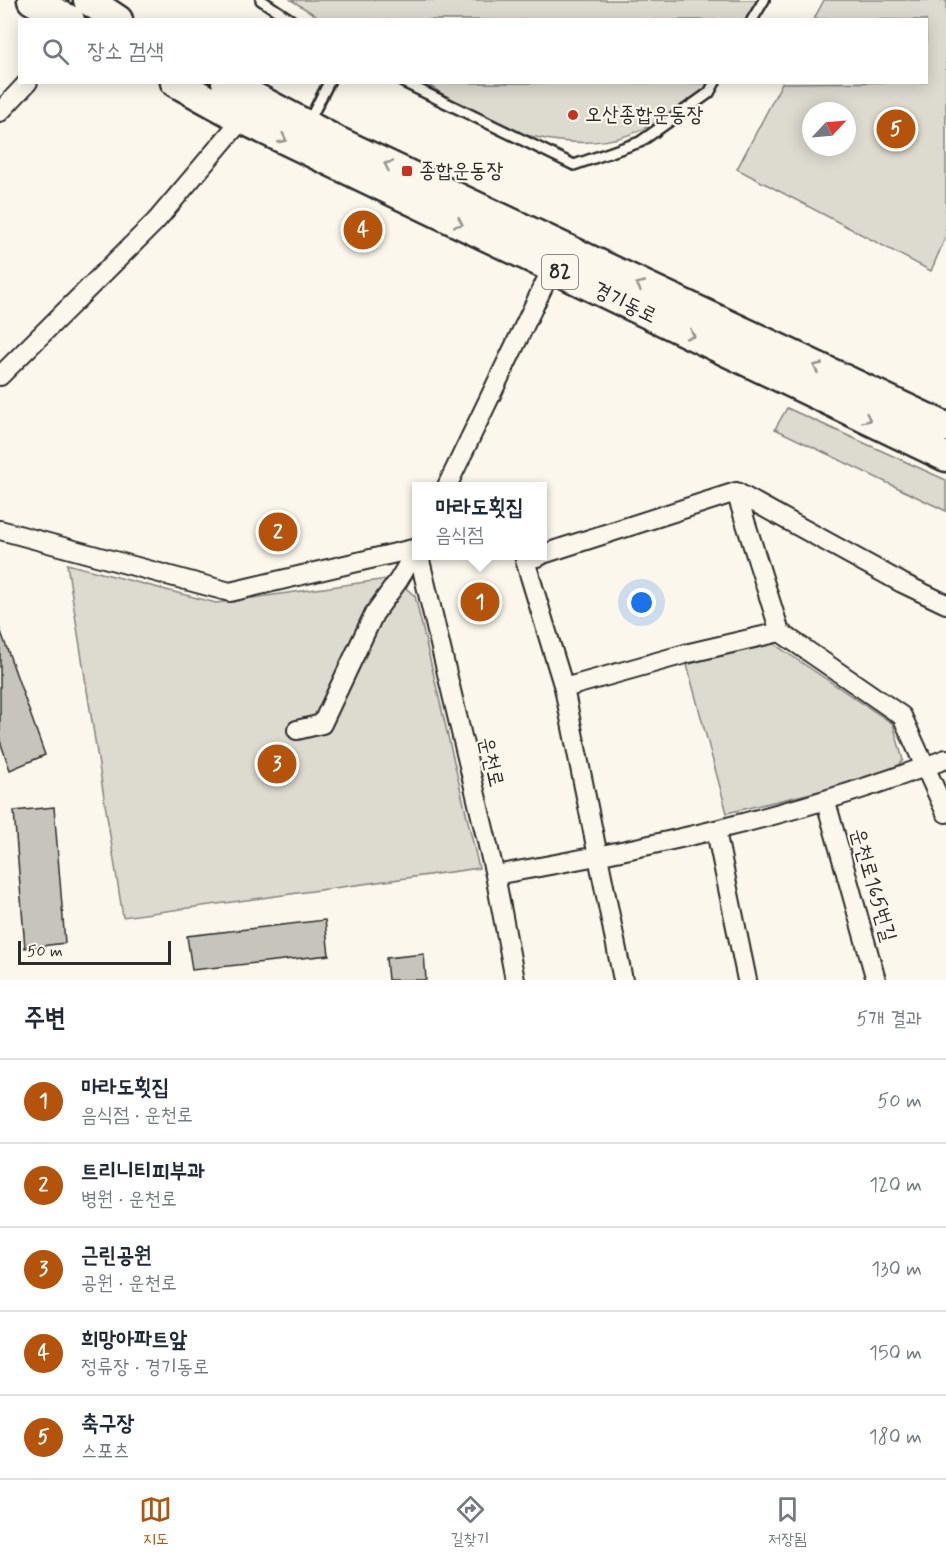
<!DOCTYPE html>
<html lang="ko">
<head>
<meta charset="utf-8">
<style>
	body { margin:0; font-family:Mynerve,"Poor Story",sans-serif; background:#f6f6f7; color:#1f2937 }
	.compass { position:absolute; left:802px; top:102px; width:54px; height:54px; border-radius:50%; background:#fff; box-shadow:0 3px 15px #0003; rotate:64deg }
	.scale { position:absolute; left:18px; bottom:15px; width:153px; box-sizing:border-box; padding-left:6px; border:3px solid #2b2b2b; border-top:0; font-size:16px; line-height:21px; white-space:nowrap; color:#2b2b2b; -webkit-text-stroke:4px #fbf7ec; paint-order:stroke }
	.you { position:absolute; left:642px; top:603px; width:21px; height:21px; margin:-15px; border:4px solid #fff; border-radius:50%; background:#1a73e8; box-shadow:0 0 0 9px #1a73e833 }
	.badge { display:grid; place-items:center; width:39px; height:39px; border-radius:50%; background:#b45309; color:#fff; font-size:20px; font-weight:700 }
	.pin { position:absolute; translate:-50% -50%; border:3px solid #fff; box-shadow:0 2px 6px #0006 }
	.popup { position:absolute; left:412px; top:482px; width:135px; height:78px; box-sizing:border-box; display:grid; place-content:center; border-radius:0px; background:#fff; filter:drop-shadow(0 2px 4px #0005); font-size:20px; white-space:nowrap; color:#747a83 }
	.popup b { font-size:22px; color:#1f2937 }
	.popup::after { content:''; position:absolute; left:50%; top:100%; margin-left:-12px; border:12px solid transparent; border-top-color:#fff }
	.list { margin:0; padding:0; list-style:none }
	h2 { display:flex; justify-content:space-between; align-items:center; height:78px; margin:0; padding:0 24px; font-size:26px }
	h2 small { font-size:20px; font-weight:400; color:#747a83 }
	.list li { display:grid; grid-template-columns:39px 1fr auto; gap:18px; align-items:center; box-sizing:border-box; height:84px; padding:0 24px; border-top:2px solid #e0e1e3 }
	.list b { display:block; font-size:22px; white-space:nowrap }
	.list p { margin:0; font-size:20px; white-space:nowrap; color:#747a83 }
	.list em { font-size:20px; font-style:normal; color:#747a83 }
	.icon { flex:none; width:33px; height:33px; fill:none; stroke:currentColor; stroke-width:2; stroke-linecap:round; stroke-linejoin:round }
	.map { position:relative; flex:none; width:946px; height:980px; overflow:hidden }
	.search { position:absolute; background:#fff; box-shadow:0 3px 15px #0003; left:18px; right:18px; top:18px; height:66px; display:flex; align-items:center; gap:15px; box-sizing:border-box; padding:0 21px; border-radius:0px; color:#747a83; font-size:22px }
	.sheet { height:498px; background:#fff }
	nav { display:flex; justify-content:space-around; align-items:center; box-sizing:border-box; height:84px; border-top:2px solid #e0e1e3; background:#fff; font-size:16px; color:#747a83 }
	nav a { display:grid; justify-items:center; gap:3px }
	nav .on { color:#b45309 }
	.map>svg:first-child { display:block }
	.green { fill:#dddad0; stroke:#84827e; stroke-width:1.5; fill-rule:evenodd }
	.building { fill:#c7c4bc; stroke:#2b2b2b; stroke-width:1.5 }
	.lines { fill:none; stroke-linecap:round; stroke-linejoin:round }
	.lane-casing { stroke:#2b2b2b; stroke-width:14 }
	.street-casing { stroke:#2b2b2b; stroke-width:22 }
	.primary-casing { stroke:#2b2b2b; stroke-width:33 }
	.lane { stroke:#fbf7ec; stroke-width:9 }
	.street { stroke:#fbf7ec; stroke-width:18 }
	.primary { stroke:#fbf7ec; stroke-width:28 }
	.oneway { stroke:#93918c }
	.poi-dot { fill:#c8321e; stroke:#fbf7ec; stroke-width:2 }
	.labels { text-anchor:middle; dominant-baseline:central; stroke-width:4.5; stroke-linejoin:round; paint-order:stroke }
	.shield { fill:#fbf7ec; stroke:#696865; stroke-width:1.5 }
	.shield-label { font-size:20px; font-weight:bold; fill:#2b2b2b }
	.poi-label { font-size:21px; fill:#2b2b2b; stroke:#fbf7ec; text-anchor:start }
	.street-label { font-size:21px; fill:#2b2b2b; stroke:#fbf7ec }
</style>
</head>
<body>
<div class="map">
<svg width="946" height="980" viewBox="0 0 946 980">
	<rect width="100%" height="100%" fill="#fbf7ec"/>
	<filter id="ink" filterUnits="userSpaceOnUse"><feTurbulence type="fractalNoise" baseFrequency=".0167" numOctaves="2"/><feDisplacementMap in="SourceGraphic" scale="12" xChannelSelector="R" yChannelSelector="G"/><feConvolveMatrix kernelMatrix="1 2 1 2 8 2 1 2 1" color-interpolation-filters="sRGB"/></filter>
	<g filter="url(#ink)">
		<path class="green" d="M291,0h472l-7,20h-433z
			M824,0h122v236l-15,35 -194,-102 45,-86 144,-1v-62l-112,-1zM811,111h36v36h-36z
			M425,83h286c-58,48 -99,71 -175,54 -14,-3 -28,-5 -40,-11 -25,-12 -48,-29 -71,-43z
			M787,408l159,72v31l-171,-82z
			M67,564l149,39 178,-25 21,18 64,272 -356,49z
			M768,640l125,84 10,36 -11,14 -165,39 -40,-148z"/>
		<path class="building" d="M0,629l45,126 -35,15 -10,-29z
			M54,807l11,136 -40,5 -11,-137z
			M325,920l4,35 -137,15 -5,-34z
			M424,954l2,26h-38l-2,-22z"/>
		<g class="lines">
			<defs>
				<path id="lane" d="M261,0l30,20
					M752,20l12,-20
					M403,82l171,83 66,-23 69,-49 6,-11
					M308,123l21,-41"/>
				<path id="street" d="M0,112l28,-30
					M0,376l156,-155 93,-110
					M447,486l110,-228
					M736,492l44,140
					M0,530l230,62 187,-44
					M543,554l193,-62 166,91 44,21
					M419,556l76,319 20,105
					M540,556l-15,4 39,128
					M297,730l25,-6 52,-110 24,-33 19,-32
					M826,802l50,178
					M716,831l31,149
					M495,875c154,-27 305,-60 451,-116
					M623,980l-59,-292 121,-34 95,-22 122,84 44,97"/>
				<path id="primary" d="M32,0l38,20
					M88,0l30,20
					M175,82l67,37 704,338
					M226,82l113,60 607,285"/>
			</defs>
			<use href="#lane" class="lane-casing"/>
			<use href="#street" class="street-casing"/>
			<use href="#primary" class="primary-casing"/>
			<use href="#lane" class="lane"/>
			<use href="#street" class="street"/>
			<use href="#primary" class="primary"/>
		</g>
		<defs><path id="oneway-chevron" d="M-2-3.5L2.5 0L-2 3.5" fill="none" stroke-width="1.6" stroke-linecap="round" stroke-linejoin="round" transform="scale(1.5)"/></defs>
		<g class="oneway">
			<use href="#oneway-chevron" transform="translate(283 139) rotate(26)"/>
			<use href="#oneway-chevron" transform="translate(388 165) rotate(-155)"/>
			<use href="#oneway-chevron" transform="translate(459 223) rotate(26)"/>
			<use href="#oneway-chevron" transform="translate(640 285) rotate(-155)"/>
			<use href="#oneway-chevron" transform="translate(691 335) rotate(26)"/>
			<use href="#oneway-chevron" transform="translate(817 367) rotate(-155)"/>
			<use href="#oneway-chevron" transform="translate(867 419) rotate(26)"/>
		</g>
	</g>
	<g class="poi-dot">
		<circle cx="573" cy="115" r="6"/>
		<rect x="401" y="165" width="12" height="12" rx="3"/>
	</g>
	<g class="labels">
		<rect class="shield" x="542" y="255" width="36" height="34" rx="4.5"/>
		<g class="shield-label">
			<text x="560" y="272">82</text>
		</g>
		<g class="poi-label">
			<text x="585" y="115">오산종합운동장</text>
			<text x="419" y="171">종합운동장</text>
		</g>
		<g class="street-label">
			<text transform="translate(625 303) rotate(26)">경기동로</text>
			<text transform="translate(491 762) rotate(77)">운천로</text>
			<text transform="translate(873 885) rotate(74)">운천로165번길</text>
		</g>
	</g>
</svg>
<svg class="compass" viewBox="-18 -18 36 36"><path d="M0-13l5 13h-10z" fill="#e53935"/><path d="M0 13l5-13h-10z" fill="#747a83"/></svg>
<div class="scale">50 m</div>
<div class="you"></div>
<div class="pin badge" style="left:480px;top:602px">1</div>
<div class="popup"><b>마라도횟집</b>음식점</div>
<div class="pin badge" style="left:278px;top:532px">2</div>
<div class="pin badge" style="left:277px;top:764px">3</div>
<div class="pin badge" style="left:363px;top:230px">4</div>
<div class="pin badge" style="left:896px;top:129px">5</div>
<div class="search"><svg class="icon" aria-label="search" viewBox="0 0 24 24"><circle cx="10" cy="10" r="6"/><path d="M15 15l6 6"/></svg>장소 검색</div>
</div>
<section class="sheet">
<h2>주변<small>5개 결과</small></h2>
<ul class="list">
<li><span class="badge">1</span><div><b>마라도횟집</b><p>음식점 · 운천로</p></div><em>50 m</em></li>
<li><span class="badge">2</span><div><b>트리니티피부과</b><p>병원 · 운천로</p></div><em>120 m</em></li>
<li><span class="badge">3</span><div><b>근린공원</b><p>공원 · 운천로</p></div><em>130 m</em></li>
<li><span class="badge">4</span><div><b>희망아파트앞</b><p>정류장 · 경기동로</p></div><em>150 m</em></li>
<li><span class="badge">5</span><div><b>축구장</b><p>스포츠</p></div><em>180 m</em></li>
</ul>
</section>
<nav>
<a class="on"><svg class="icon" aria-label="map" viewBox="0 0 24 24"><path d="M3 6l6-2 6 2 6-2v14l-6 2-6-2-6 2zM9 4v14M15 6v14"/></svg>지도</a>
<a><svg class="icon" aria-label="directions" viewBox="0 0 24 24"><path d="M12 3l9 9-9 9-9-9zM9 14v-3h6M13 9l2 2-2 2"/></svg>길찾기</a>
<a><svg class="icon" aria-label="saved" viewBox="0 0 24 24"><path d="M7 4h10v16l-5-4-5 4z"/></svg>저장됨</a>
</nav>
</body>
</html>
